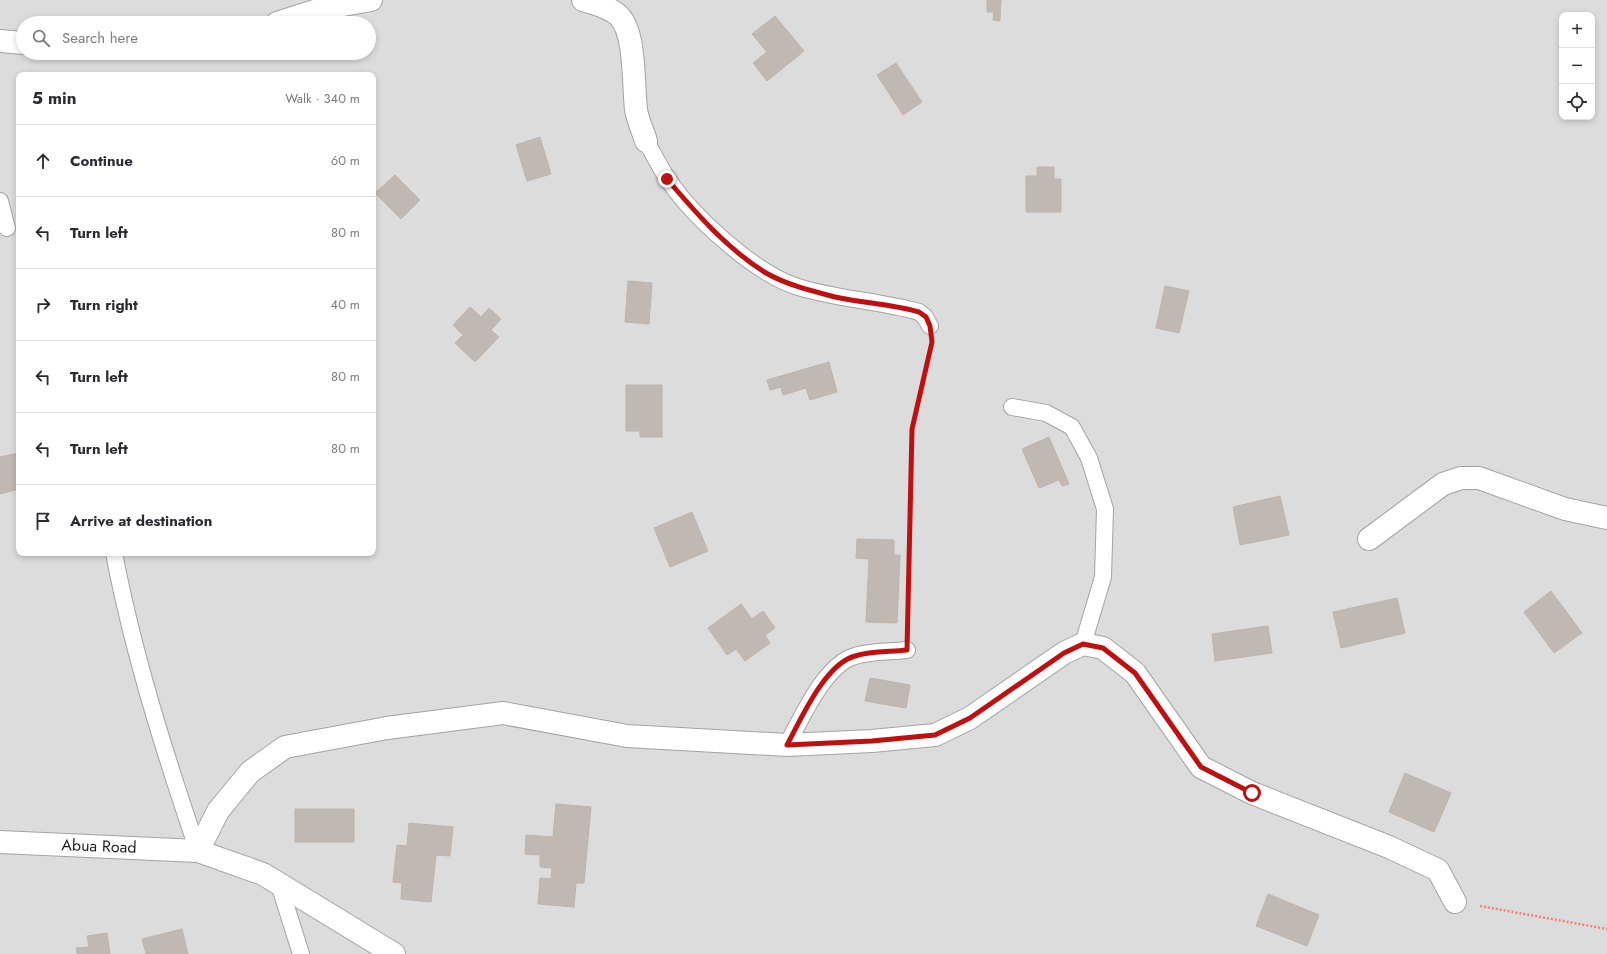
<!DOCTYPE html>
<html lang="en">
<head>
<meta charset="utf-8">
<style>
	body { margin:0; font-family:Jost,sans-serif; background:#f2f2f3; color:#2b2b33 }
	.controls { position:absolute; right:12px; top:12px; display:grid; overflow:hidden; border-radius:8px; box-shadow:0 2px 6px #0003 }
	.controls button { width:36px; height:36px; display:grid; place-items:center; padding:0; border:0; border-bottom:1px solid #e1e1e2; background:#fff; color:#2b2b33; font:20px sans-serif }
	.stop { position:absolute; width:12px; height:12px; margin:-9px; border:3px solid #be1011; border-radius:50%; background:#fff }
	.stop.end { background:#be1011; border-color:#fff; box-shadow:0 1px 4px #0008 }
	.list { margin:0; padding:0; list-style:none }
	h2 { display:flex; justify-content:space-between; align-items:center; height:52px; margin:0; padding:0 16px; font-size:17px }
	h2 small { font-size:13px; font-weight:400; color:#7c7c81 }
	.list li { display:grid; grid-template-columns:26px 1fr auto; gap:12px; align-items:center; box-sizing:border-box; height:72px; padding:0 16px; border-top:1px solid #e1e1e2 }
	.list b { display:block; font-size:15px; white-space:nowrap }
	.list em { font-size:13px; font-style:normal; color:#7c7c81 }
	.icon { flex:none; width:22px; height:22px; fill:none; stroke:currentColor; stroke-width:2; stroke-linecap:round; stroke-linejoin:round }
	.map { position:relative; flex:none; width:1607px; height:954px; overflow:hidden }
	.search { position:absolute; background:#fff; box-shadow:0 2px 6px #0003; left:16px; top:16px; width:360px; height:44px; display:flex; align-items:center; gap:10px; box-sizing:border-box; padding:0 14px; border-radius:22px; color:#7c7c81; font-size:15px }
	.panel { position:absolute; background:#fff; box-shadow:0 2px 6px #0003; left:16px; top:72px; width:360px; height:484px; border-radius:8px }
	.map>svg:first-child { display:block }
	.residential { fill:#dddcdc; fill-rule:evenodd }
	.building { fill:#bfb8b3; stroke:#c0b3aa }
	.lines { fill:none; stroke-linecap:round; stroke-linejoin:round }
	.lane-casing { stroke:#a3a3a3; stroke-width:18 }
	.street-casing { stroke:#a3a3a3; stroke-width:24 }
	.path { stroke:#ef8478; stroke-width:2.5; stroke-dasharray:2 2; stroke-linecap:butt }
	.lane { stroke:#fff; stroke-width:16 }
	.street { stroke:#fff; stroke-width:22 }
	.route { stroke:#be1011; stroke-width:5 }
	.labels { text-anchor:middle; dominant-baseline:central; stroke-width:3; stroke-linejoin:round; paint-order:stroke }
	.street-label { font-size:16px; fill:#1f1f1f; stroke:#fff }
</style>
</head>
<body>
<div class="map">
<svg width="1607" height="954" viewBox="0 0 1607 954">
	<rect width="100%" height="100%" fill="#efece6"/>
	<path class="residential" d="M0,0h1607v954h-1607zM1562,15h30v102h-30zM23,23h346v30h-346zM19,75h354v478h-354z"/>
	<path class="building" d="M987,0h14l-1,21 -7,-1 1,-8h-7z
		M775,16l29,35 -37,30 -14,-18 14,-11 -15,-18z
		M896,63l26,39 -19,13 -26,-40z
		M540,137l11,37 -24,7 -11,-36z
		M1037,167h17v12h7v33h-35v-36h11z
		M395,175l25,25 -19,19 -26,-26z
		M628,281l24,2 -3,41 -24,-2z
		M1165,286l24,5 -10,42 -23,-5z
		M470,307l11,10 8,-9 12,11 -10,11 8,7 -24,25 -20,-19 8,-8 -10,-10z
		M829,362l8,30 -27,8 -4,-12 -23,7 -2,-8 -11,3 -3,-10z
		M626,385h36v52h-22v-6h-14z
		M1049,437l20,47 -7,2 -3,-6 -20,8 -17,-39z
		M19,453v36l-19,5v-37z
		M1280,496l9,39 -49,10 -7,-38z
		M692,512l16,39 -38,16 -16,-39z
		M857,539l37,1v15h6l-3,68 -31,-1 3,-63 -13,-1z
		M1551,591l31,42 -28,20 -30,-41z
		M1397,598l8,35 -64,15 -8,-36z
		M741,604l11,15 11,-8 12,17 -10,7 5,8 -25,18 -9,-12 -9,6 -19,-27z
		M1268,626l4,27 -57,8 -3,-27z
		M870,678l40,7 -4,23 -41,-7z
		M1405,773l46,20 -17,39 -45,-20z
		M556,804l35,3 -7,76h-8l-2,24 -36,-3 2,-26 11,1 1,-11 -12,-1v-12l-15,-1 1,-19 27,2z
		M295,809h59v33h-59z
		M409,823l44,4 -3,29 -14,-1 -5,47 -30,-3 1,-16 -9,-1 4,-37 10,1z
		M1268,894l51,21 -12,31 -51,-20z
		M182,929l6,25h-42l-4,-15z
		M107,933l3,21h-33l-1,-6 13,-1 -2,-11z"/>
	<g class="lines">
		<defs>
			<path id="lane" d="M646,141c7,12 13,25 21,37 25,38 87,95 131,109 39,12 81,14 121,25l6,5 5,9
				M0,201l7,27
				M1012,407l34,6 26,14 17,31 16,51 -2,68 -20,67
				M114,553c19,100 51,201 84,298
				M787,745c14,-26 38,-81 68,-89 16,-5 35,-4 52,-6
				M279,884l22,70"/>
			<path id="street" d="M583,0c12,4 27,7 36,16 17,17 14,69 17,93 1,10 7,22 10,32
				M277,23l44,-14 50,-9
				M0,41l23,2
				M1369,539l74,-55 18,-6h18l86,31 42,9
				M0,842l198,9 65,23 131,80
				M198,851l20,-40 32,-39 35,-25 102,-19 116,-15 124,23 160,9 85,-4 63,-6 35,-17 94,-65 19,-9 20,4 32,25 66,94 51,26 137,54 49,23 17,32"/>
		</defs>
		<use href="#lane" class="lane-casing"/>
		<use href="#street" class="street-casing"/>
		<path class="path" d="M907,629l5,-200 19,-81
			M1480,906l127,23"/>
		<use href="#lane" class="lane"/>
		<use href="#street" class="street"/>
	</g>
	<g class="lines">
		<path class="route" d="M667,179c29,34 60,70 99,94 21,12 46,18 69,24 28,6 57,7 84,15l7,5 4,9 2,16 -20,87 -5,221c-17,2 -36,1 -52,6 -30,8 -54,63 -68,89l85,-4 63,-6 35,-17 94,-65 19,-9 20,4 32,25 66,94 51,26"/>
	</g>
	<g class="labels">
		<g class="street-label">
			<text transform="translate(99 846) rotate(2)">Abua Road</text>
		</g>
	</g>
</svg>
<div class="controls">
<button>+</button>
<button>−</button>
<button><svg class="icon" aria-label="locate" viewBox="0 0 24 24"><circle cx="12" cy="12" r="6"/><path d="M12 2v4M12 18v4M2 12h4M18 12h4"/></svg></button>
</div>
<div class="stop" style="left:1252px;top:793px"></div>
<div class="stop end" style="left:667px;top:179px"></div>
<div class="search"><svg class="icon" aria-label="search" viewBox="0 0 24 24"><circle cx="10" cy="10" r="6"/><path d="M15 15l6 6"/></svg>Search here</div>
<section class="panel">
<h2>5 min<small>Walk · 340 m</small></h2>
<ul class="list">
<li><svg class="icon" aria-label="ahead" viewBox="0 0 24 24"><path d="M12 20V5M6 11l6-6 6 6"/></svg><div><b>Continue</b></div><em>60 m</em></li>
<li><svg class="icon" aria-label="left" viewBox="0 0 24 24"><path d="M17 20v-9H6M10 6l-5 5 5 5"/></svg><div><b>Turn left</b></div><em>80 m</em></li>
<li><svg class="icon" aria-label="right" viewBox="0 0 24 24"><path d="M7 20v-9h11M14 6l5 5-5 5"/></svg><div><b>Turn right</b></div><em>40 m</em></li>
<li><svg class="icon" aria-label="left" viewBox="0 0 24 24"><path d="M17 20v-9H6M10 6l-5 5 5 5"/></svg><div><b>Turn left</b></div><em>80 m</em></li>
<li><svg class="icon" aria-label="left" viewBox="0 0 24 24"><path d="M17 20v-9H6M10 6l-5 5 5 5"/></svg><div><b>Turn left</b></div><em>80 m</em></li>
<li><svg class="icon" aria-label="arrive" viewBox="0 0 24 24"><path d="M6 21V4h12l-3 4 3 4H6"/></svg><div><b>Arrive at destination</b></div></li>
</ul>
</section>
</div>
</body>
</html>
